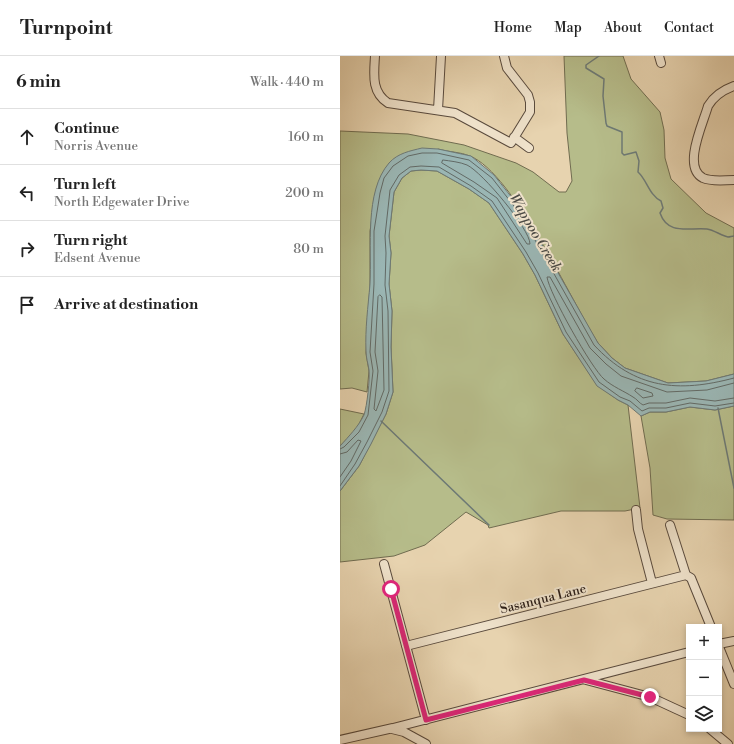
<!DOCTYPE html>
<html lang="en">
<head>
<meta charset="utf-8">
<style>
	body { margin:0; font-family:"Libre Bodoni",serif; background:#f2f2f2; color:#222 }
	.controls { position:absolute; right:12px; bottom:12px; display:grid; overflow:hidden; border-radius:0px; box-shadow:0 2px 6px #0003 }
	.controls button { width:36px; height:36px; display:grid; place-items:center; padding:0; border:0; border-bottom:1px solid #e0e0e0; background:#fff; color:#222; font:20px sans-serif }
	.stop { position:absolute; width:12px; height:12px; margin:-9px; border:3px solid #db2777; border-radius:50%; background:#fff }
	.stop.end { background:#db2777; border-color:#fff; box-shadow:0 1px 4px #0008 }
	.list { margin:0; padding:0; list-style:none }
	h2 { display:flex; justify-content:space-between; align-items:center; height:52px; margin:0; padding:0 16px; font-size:17px }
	h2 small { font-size:13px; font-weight:400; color:#767676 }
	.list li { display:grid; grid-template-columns:26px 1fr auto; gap:12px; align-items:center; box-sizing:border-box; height:56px; padding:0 16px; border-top:1px solid #e0e0e0 }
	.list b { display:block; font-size:15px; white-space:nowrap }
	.list p { margin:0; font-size:13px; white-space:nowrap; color:#767676 }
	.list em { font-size:13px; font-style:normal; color:#767676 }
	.icon { flex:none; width:22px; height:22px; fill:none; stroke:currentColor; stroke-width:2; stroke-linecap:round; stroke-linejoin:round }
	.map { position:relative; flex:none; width:394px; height:688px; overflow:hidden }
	header { display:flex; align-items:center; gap:24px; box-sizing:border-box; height:56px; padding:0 20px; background:#fff; border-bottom:1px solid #e0e0e0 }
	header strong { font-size:19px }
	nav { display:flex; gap:22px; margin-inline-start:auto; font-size:14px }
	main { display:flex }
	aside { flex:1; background:#fff }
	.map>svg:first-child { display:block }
	.green { fill:#b6bc8a; stroke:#706c50 }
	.water { fill:#9ab6b4; stroke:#6d7975 }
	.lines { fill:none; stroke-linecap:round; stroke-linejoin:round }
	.shore { stroke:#626a66; stroke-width:1 }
	.stream { stroke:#6d7975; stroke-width:1.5 }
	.minor-casing { stroke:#594a3d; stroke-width:10 }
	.minor { stroke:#efe2cb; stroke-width:8 }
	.route { stroke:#db2777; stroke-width:5 }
	.labels { text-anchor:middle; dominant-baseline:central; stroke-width:4; stroke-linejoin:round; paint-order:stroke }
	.street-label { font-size:13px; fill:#2a1d17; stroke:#efe2cb }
	.water-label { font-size:14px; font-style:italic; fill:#4c4b46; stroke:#efe2cb }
</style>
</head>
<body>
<header>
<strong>Turnpoint</strong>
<nav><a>Home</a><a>Map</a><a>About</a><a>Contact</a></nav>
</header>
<main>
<aside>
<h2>6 min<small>Walk · 440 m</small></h2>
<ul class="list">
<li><svg class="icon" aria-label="ahead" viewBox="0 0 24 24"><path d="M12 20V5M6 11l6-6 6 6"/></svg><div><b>Continue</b><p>Norris Avenue</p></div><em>160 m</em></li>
<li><svg class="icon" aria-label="left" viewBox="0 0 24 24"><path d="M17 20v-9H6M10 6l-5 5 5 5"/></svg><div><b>Turn left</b><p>North Edgewater Drive</p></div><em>200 m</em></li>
<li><svg class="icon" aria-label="right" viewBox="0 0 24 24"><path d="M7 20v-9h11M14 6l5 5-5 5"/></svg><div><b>Turn right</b><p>Edsent Avenue</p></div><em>80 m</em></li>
<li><svg class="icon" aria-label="arrive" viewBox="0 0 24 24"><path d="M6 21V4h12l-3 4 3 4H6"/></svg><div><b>Arrive at destination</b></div></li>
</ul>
</aside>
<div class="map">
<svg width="394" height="688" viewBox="0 0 394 688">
	<rect width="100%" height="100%" fill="#e7d3af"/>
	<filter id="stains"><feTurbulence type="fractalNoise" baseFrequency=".005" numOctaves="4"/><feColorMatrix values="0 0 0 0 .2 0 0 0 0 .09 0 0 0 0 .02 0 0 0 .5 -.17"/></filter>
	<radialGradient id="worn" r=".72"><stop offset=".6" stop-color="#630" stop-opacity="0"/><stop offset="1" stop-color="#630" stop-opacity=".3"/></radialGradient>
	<path class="green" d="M224,0h59l8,23 29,33 4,18 1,28 6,21 35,34 28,15v146l-28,7 -38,2 -43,-15 -13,-10 -14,-15c-27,-42 -84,-169 -128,-187 -9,-4 -22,-4 -32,-7l-62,43 -6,39v53l-4,69 3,18 -2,21 -15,-4 -12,1v-258l68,3 56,11 52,18 17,9 26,20h7l6,-11 -5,-48z
		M81,114l16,1 32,18 20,14 34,51 12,21 28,59 34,51 21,15 10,5 12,103 -15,3h-64l-72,17 -1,-3 -22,-13 -41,33 -31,11 -54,6v-71l19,-25 27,-52 7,-22 -2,-45 1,-36 -3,-27 2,-31 -2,-17 5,-44 8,-14 9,-7z
		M394,350v114l-67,-1 -14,-4 -3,-47 -9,-52 9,-4h16l24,-5 25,3z
		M0,353l24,5 -8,16 -16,16z"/>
	<path class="water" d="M82,92l16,1 33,7 23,19 30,38 74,130 14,15 13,10 43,15 38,-2 28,-7v32l-19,4 -25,-3 -24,5h-16l-9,4 -13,-11 -10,-5 -21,-14 -34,-52 -28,-59 -12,-21 -34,-51 -20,-14 -32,-18 -16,-1 -10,1 -9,7 -8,14 -5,44 2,17 -2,31 3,27 -1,36 2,45 -7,22 -15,30 -12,22 -19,25v-45c9,-10 18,-19 24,-31 3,-9 6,-36 5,-45 -1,-7 -3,-12 -3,-19 -1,-22 2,-44 4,-67 2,-36 -6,-92 19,-121 9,-10 21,-12 33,-15z"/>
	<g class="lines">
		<path class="shore" d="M103,104c7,1 17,2 24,5 15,7 63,64 63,79h-3l-30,-46 -23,-16 -32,-19z
			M40,239l2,2 2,93 -8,21 -2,-2 4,-38 -3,-19 3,-55z
			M394,327l-27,7 -40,2 -46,-16 -15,-12 -16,-16 -40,-71h-3c2,16 45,92 57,102 9,8 20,12 29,18 4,2 6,6 10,8l6,-2h17l24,-5 25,3 19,-3
			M297,332l15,5 1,3 -10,2 -8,-7z
			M0,393l4,-2 15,-15 9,-17 5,-44 -3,-19 4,-68v-53l6,-38 4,-15 9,-12 15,-10 14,-3h15l32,7 23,18 29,37 73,130c41,44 84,48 140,33
			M0,398l7,-2 11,-12 3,1 -10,20 -11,16
			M0,430l15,-22 12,-22 15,-30 7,-21 -1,-80 -3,-26 1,-32 -1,-17 5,-46 9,-15 11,-8 11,-1 18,1 32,19 21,15 34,51 12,21 28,59 33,50 21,15 10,4 12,10 7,-3h17l24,-5 25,3 19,-3"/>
		<path class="stream" d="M259,0l-13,9v3l18,11 -1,17 3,27 1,3 15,6v21l2,2 12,-3 3,9 -1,11c9,8 11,23 23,29l2,7 -3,5c8,23 30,14 47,16 7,1 15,7 21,8 2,0 4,-1 6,-1
			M378,352l16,80
			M41,365l108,104"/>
		<defs>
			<path id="minor" d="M35,0c-1,18 -4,36 13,47l67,10 56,30 19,-31v-10l-2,-7 -21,-27 -3,-12
				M319,0l2,7
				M394,30c-11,4 -20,10 -26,20 -5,18 -26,61 -5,72 9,4 21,2 31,2
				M98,54l3,-54
				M174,81l15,11
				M296,454l2,19 14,54
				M330,469l16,50 5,3 20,49
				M44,508l42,156
				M379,588l15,-3
				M66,590l280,-71
				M379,591l15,37
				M246,624l64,17 39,18
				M52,673l12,3 22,12
				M370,673l18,15
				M0,684l53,-12 296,-76"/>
		</defs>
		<use href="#minor" class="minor-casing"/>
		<use href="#minor" class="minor"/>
	</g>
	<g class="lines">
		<path class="route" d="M51,533l35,131 158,-40 66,17"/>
	</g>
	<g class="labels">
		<g class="street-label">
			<text transform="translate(203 543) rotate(-14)">Sasanqua Lane</text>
		</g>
		<g class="water-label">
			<text transform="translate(195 177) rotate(59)">Wappoo Creek</text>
		</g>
	</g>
	<rect width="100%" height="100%" filter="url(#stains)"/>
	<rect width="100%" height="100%" fill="url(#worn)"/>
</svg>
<div class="controls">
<button>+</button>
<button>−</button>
<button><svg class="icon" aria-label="layers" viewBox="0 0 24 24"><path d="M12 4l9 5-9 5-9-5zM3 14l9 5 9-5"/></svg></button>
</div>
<div class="stop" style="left:51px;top:533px"></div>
<div class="stop end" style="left:310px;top:641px"></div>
</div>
</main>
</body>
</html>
